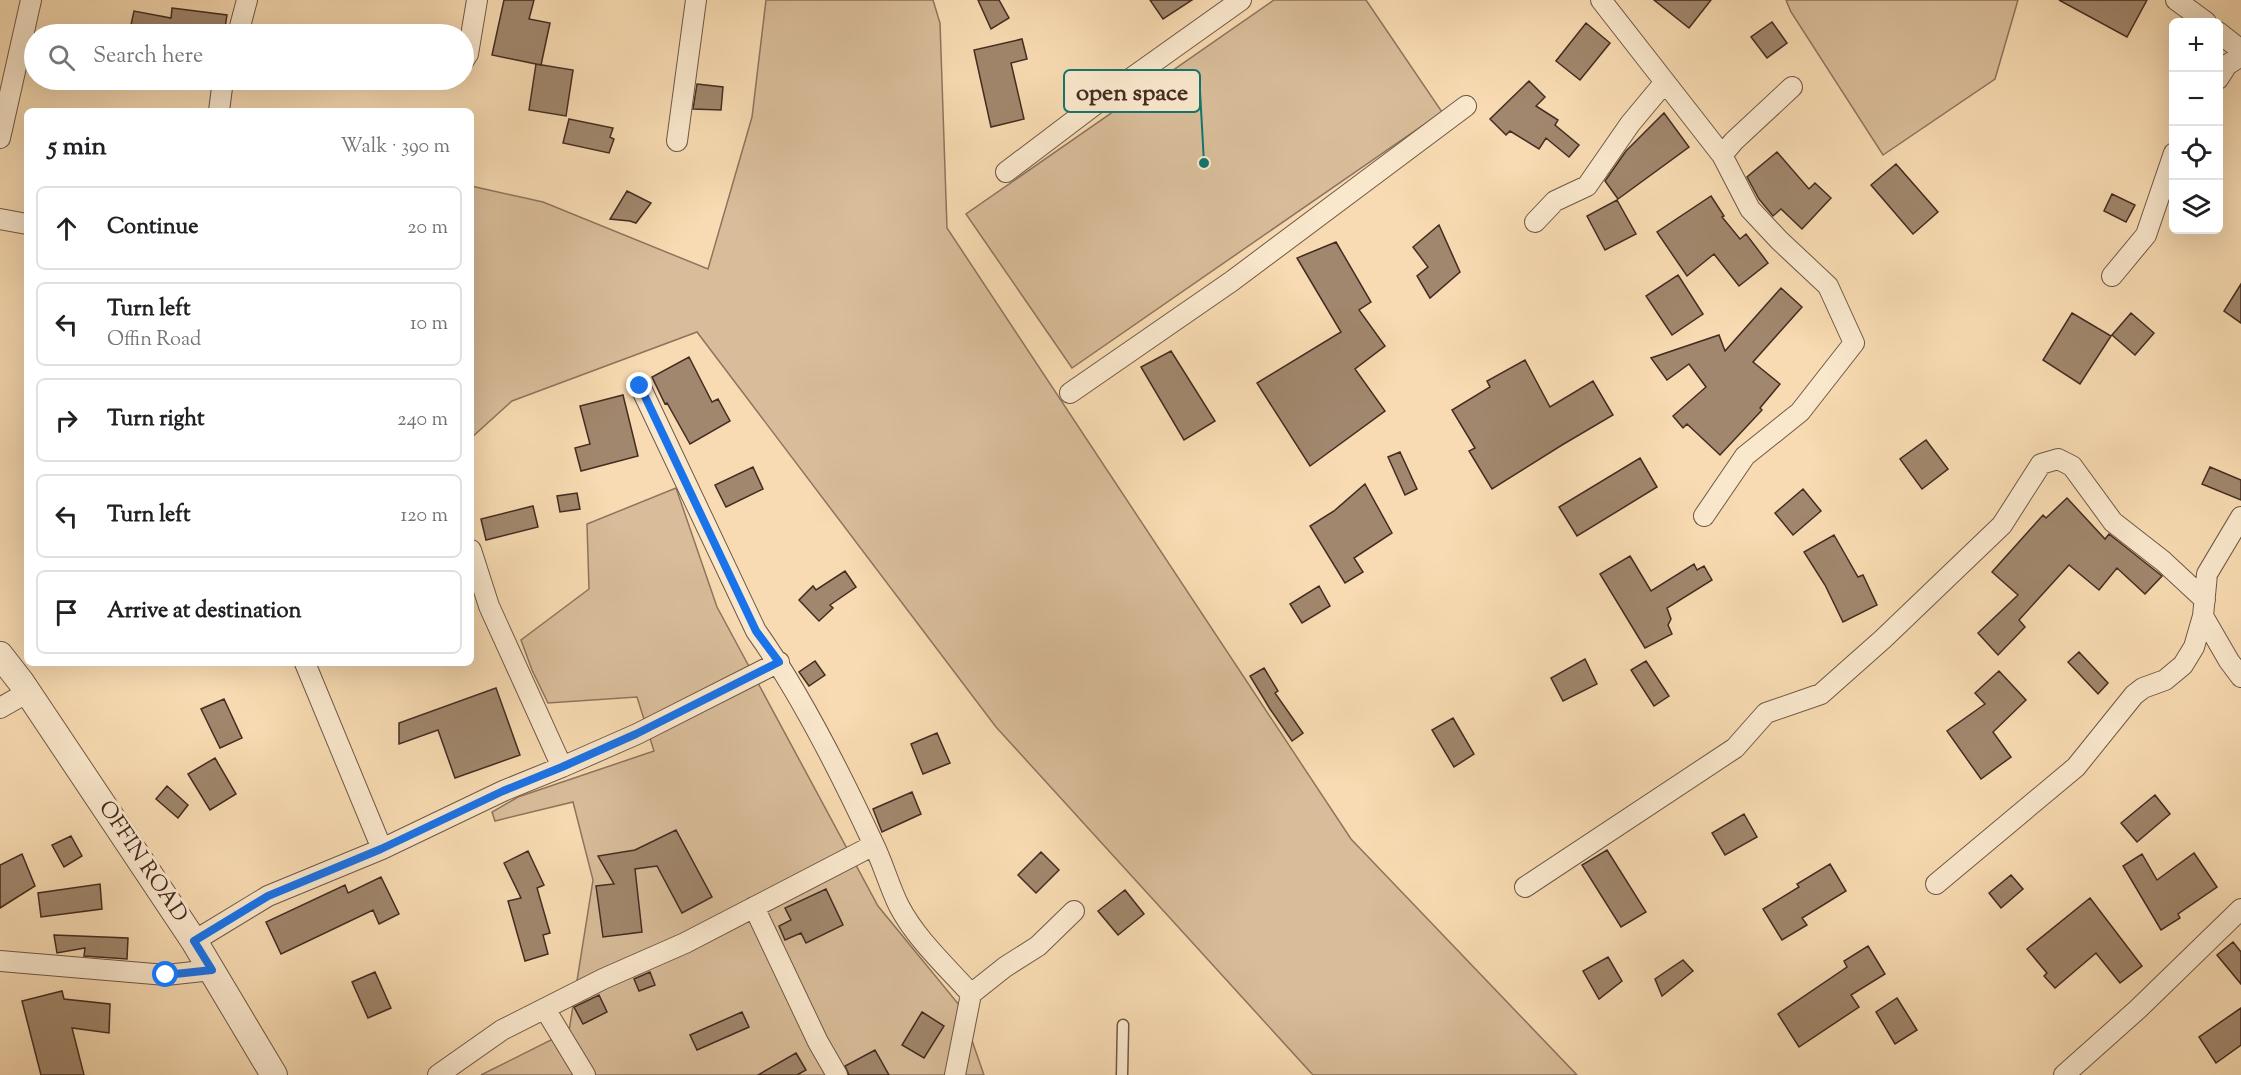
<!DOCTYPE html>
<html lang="en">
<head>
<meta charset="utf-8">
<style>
	body { margin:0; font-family:"Sorts Mill Goudy",serif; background:#f2f2f2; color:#202124 }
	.controls { position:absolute; right:18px; top:18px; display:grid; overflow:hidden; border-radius:9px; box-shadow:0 6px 24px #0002 }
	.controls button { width:54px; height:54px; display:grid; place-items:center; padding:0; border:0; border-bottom:2px solid #e0e0e0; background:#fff; color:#202124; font:30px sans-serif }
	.stop { position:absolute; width:18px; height:18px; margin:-14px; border:4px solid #1a73e8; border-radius:50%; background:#fff }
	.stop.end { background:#1a73e8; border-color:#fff; box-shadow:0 2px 6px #0008 }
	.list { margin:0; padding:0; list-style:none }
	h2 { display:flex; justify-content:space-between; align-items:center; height:78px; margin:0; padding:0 24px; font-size:26px }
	h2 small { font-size:20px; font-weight:400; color:#757577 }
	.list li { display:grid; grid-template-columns:39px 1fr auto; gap:18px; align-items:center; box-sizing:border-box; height:84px; margin:0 12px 12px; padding:0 12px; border:2px solid #e0e0e0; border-radius:9px }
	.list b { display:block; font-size:22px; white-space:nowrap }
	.list p { margin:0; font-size:20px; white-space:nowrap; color:#757577 }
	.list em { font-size:20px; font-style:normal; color:#757577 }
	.icon { flex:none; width:33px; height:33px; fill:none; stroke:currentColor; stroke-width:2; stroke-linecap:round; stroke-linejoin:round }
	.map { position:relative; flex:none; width:2241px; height:1075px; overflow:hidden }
	.search { position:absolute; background:#fff; box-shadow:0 6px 24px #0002; left:24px; top:24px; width:450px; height:66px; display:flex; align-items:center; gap:15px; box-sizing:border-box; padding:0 21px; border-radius:33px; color:#757577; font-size:22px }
	.panel { position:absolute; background:#fff; box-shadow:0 6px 24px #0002; left:24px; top:108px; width:450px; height:558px; border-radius:9px }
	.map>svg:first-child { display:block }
	.green { fill:#d9bd9a; stroke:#8e745e; stroke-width:1.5 }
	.building { fill:#a1876d; stroke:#432c22; stroke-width:1.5 }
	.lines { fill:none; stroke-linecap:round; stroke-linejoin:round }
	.service-casing { stroke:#705846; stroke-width:13 }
	.minor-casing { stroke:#705846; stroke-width:22 }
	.tertiary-casing { stroke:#705846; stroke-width:28 }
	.service { stroke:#fae8cd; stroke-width:10 }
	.minor { stroke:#fae8cd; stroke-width:20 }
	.tertiary { stroke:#fae8cd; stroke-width:26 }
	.route { stroke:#1a73e8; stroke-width:8 }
	.labels { text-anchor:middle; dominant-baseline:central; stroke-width:6; stroke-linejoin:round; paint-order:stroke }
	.street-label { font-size:22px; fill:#432c22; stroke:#fae8cd }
	.leader { fill:none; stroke:#0f766e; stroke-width:2 }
	.callout-dot { fill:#0f766e; stroke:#fae8cd; stroke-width:2 }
	.callout { fill:#fae8cd; stroke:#0f766e; stroke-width:2 }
	.callout-label { font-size:24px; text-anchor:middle; font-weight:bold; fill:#432c22 }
</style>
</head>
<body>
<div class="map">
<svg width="2241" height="1075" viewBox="0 0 2241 1075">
	<rect width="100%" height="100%" fill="#f8dbb2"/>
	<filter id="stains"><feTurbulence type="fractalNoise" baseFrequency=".00333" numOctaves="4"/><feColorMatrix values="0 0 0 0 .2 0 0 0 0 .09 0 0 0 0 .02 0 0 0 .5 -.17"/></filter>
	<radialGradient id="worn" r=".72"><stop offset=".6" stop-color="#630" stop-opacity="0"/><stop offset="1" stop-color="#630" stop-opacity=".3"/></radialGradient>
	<path class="green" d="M766,0h167l7,23 7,205 404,611 226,236h-264l-317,-348 -299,-395 -185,69 -41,37v-252l72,16 165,67 44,-152z
		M1274,0h92l76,112 -370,256 -106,-154z
		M1786,0h232l-23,79 -112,76 -92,-143z
		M676,488l41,119 161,299 82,100 24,69h-503l88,-44 24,-151 -20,-78 -78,19 -3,-9 26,-15 136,-46 -17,-54 -89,6 -16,-33 -11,-30 68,-51 -2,-65z"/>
	<path class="building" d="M504,0h30l-5,19 21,4 -9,42 -49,-10z
		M978,0h21l10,18 -18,11z
		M1150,0h42l-29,19z
		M1654,0h57l-22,28z
		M2059,0h88l-20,37z
		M172,8l55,7 -3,19h-95l5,-23 37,7z
		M1772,22l15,21 -20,15 -16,-21z
		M1586,23l24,20 -30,37 -24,-19z
		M1022,39l5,20 -16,4 13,56 -33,8 -17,-77z
		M536,64l37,6 -7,46 -37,-6z
		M1529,81l16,16 -9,9 22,14 -3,5 24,20 -10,12 -23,-19 -7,11 -29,-18 -4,4 -16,-16z
		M697,84l26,3 -2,23 -28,-1z
		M1664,113l25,34 -71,52 -13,-18 21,-30z
		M569,119l44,9 -3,9 4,2 -5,14 -46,-10z
		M1777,152l32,37 6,-6 16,15 -29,31 -21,-20 -8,7 -14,-17 -12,-22z
		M1896,164l42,48 -25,22 -42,-49z
		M627,191l24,12 -15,20 -6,-2 -20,-2z
		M2112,194l23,11 -9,17 -22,-11z
		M1711,196l13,20 -2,1 18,22 6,-5 22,29 -29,23 -25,-32 -27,22 -30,-44z
		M1617,200l19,34 -31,16 -18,-34z
		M1439,225l21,47 -30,26 -13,-22 11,-9 -15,-20z
		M1336,242l35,60 -12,8 26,36 -30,23 30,42 -75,55 -53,-83 84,-51 -44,-74z
		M1678,275l25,39 -31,21 -26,-39z
		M2241,284v39l-17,-12z
		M1781,288l21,19 -49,55 27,22 -20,24 2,2 -42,45 -33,-31 -4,4 -10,-12 33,-29 -17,-23 -22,16 -16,-22 68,-23 6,16z
		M2072,313l39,23 -31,48 -37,-24z
		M2131,313l23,20 -19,22 -23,-20z
		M1171,351l44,70 -31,19 -43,-73z
		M689,357l23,45 6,-3 12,22 -40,23 -23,-41 -2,1 -13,-27z
		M1525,360l25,47 43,-26 20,34 -51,30 -70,44 -23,-38 6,-3 -23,-38 38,-23 -3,-6z
		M623,395l15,61 -57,15 -6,-23 15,-4 -10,-38z
		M1926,440l22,29 -26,20 -22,-30z
		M1400,452l17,37 -12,6 -17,-38z
		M1640,458l17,29 -80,49 -18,-29z
		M753,467l10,22 -37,18 -11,-22z
		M2210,467l31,13v20l-39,-16z
		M1365,484l27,49 -38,25 9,14 -18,11 -35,-57 24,-15z
		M1803,489l18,22 -28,24 -18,-22z
		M577,493l3,16 -20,3 -3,-16z
		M2067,498l38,41 4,-5 53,42 -17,18 -28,-26 -18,22 -30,-25 -50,55 6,7 -27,28 -20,-22 40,-38 -26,-23 51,-57 3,3z
		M533,506l5,21 -52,13 -5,-21z
		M1834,535l24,42 5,-2 14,30 -34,17 -18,-37 -21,-33z
		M1630,556l21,35 43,-27 3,6 7,-4 8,14 -45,28 4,11 -3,6 4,9 -27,14 -45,-74z
		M845,571l11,16 -26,18 3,3 -14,13 -20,-21 14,-14 3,4z
		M1319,586l11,20 -28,17 -12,-19z
		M2079,652l29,31 -10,11 -30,-32z
		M1585,659l12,25 -34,17 -12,-23z
		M815,661l10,14 -16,11 -10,-14z
		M1646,661l23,35 -15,10 -23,-36z
		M1264,668l14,23 -3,2 28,40 -11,8 -22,-32 -20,-33z
		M1999,671l27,29 -33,32 18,25 -30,22 -34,-48 38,-27 -10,-11z
		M496,688l24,67 -65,23 -17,-48 -39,14v-21z
		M224,699l18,39 -22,10 -19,-39z
		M1453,718l21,36 -20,13 -22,-37z
		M937,733l13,30 -27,11 -12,-30z
		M215,758l21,36 -26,16 -22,-36z
		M167,786l21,19 -10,13 -22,-19z
		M912,792l9,22 -39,18 -9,-23z
		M2155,795l15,19 -33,28 -16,-19z
		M1744,814l13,23 -32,18 -13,-22z
		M676,830l36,67 -30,16 -25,-47 -22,3 7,63 -39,5 -7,-51 18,-2 -16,-28 37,-6z
		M71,836l11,20 -18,11 -12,-22z
		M1607,850l39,62 -25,15 -39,-62z
		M528,851l16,34 -7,3 13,45 -7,2 5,19 -23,7 -17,-60 13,-3 -17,-35z
		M1041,852l18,18 -23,23 -18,-18z
		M2194,853l23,34 -39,27 2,4 -19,12 -38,-64 19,-12 15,26z
		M22,854l13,32 -35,22v-43z
		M1830,864l16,27 -44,27 5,7 -25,15 -19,-31 36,-22 -2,-3z
		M2011,875l12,14 -22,19 -12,-15z
		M381,877l18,37 -20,10 -6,-14 -92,44 -15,-32 79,-37 3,8z
		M100,884l2,25 -61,8 -3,-24z
		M826,889l17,36 -37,18 -5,-10 -16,7 -6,-14 12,-6 -6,-12z
		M1125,890l19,24 -26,21 -20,-24z
		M2090,898l52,68 -22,17 -24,-30 -41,35 -11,-12 3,-3 -20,-24z
		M54,935l74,3 -1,21 -43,-3 1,-8 -28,5z
		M2233,942l8,10v32l-24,-29z
		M1868,946l17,28 -34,21 8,12 -60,40 -21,-33 69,-47 -3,-6z
		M1608,957l14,24 -23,18 -16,-28z
		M1683,960l10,11 -31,25 -7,-17z
		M375,972l16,36 -23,10 -16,-36z
		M650,972l5,13 -16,6 -5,-12z
		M62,991l2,8 46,5 -1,29 -37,-5 12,47h-43l-19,-74z
		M599,995l8,17 -24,12 -9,-17z
		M1897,998l20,32 -22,14 -19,-32z
		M2241,1008v37l-25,18 -17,-26z
		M742,1012l7,15 -52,23 -7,-15z
		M922,1012l22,14 -20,32 -22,-13z
		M875,1050l14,25h-40l-4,-9z
		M796,1053l10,17 -9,5h-39z"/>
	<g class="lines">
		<defs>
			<path id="service" d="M1122,1075l1,-50"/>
			<path id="minor" d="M1601,0l64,82
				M2176,0l30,22
				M2218,32l23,18
				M238,34l9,-34
				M464,60l4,-6 9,-54
				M2218,79l9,-14 14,-9
				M219,111l4,-31
				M0,138l31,-138
				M677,141l19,-141
				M1722,155l12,-14 58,-54
				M1006,172l103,-78 132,-94
				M0,219l27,5
				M1535,222l20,-21 32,-15 43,-62 35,-42 57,73 28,54 29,31 49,46 26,57 -54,69 -55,44 -41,60
				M2112,276l34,-41 28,-82
				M640,386l116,245c45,63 84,141 117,212 10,20 16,43 26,63 17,33 48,61 72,88
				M1070,393l162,-112 234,-175
				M471,550l18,56 73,161
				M2203,616l26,45 12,16
				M305,663l77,186
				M0,708l28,-16
				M1936,884l140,-117 58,-72 9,-7 22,-8 18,-15 11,-18 9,-31 4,-42 34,-57
				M1525,887l210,-139 31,-35 55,-19 62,-55 119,-114 39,-61 17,-5 14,7 41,56 50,39 42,39
				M754,907l64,135 19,33
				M194,941l74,-45 114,-47 121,-58 59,-24 75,-33 142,-72
				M0,961l166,14 46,-5
				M545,1009l40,66
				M438,1075l64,-45 101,-51 82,-36 189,-98
				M955,1075l16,-81 34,-27 33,-21 36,-35
				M2064,1075l74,-66 103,-100"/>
			<path id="tertiary" d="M0,655l21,27 173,259 80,134"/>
		</defs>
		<use href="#service" class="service-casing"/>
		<use href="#minor" class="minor-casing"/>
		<use href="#tertiary" class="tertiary-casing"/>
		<use href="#service" class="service"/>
		<use href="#minor" class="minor"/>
		<use href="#tertiary" class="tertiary"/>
	</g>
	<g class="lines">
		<path class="route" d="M166,975l46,-5 -18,-29 74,-45 113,-47 122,-58 59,-24 74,-33 143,-72 -23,-31 -116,-245"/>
	</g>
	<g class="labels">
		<g class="street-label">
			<text transform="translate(142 862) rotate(56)">OFFIN ROAD</text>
		</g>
	</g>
	<path class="leader" d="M1204 163L1200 91"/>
	<circle class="callout-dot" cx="1204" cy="163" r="6"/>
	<rect class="callout" x="1064" y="70" width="136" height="42" rx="6"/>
	<g class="callout-label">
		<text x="1132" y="100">open space</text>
	</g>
	<rect width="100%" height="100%" filter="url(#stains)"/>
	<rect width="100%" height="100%" fill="url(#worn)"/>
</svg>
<div class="controls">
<button>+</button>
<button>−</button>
<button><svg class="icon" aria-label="locate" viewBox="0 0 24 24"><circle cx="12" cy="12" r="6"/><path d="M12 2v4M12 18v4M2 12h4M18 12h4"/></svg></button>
<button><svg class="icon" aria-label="layers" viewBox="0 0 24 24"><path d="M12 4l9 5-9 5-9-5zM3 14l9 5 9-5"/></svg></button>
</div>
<div class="stop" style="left:166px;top:975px"></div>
<div class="stop end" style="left:640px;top:386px"></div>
<div class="search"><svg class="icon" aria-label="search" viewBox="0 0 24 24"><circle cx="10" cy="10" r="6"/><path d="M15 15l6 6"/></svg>Search here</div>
<section class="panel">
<h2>5 min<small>Walk · 390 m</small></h2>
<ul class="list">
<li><svg class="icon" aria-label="ahead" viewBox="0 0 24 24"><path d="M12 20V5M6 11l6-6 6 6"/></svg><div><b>Continue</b></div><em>20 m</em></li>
<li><svg class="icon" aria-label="left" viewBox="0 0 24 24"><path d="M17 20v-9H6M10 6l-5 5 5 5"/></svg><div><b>Turn left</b><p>Offin Road</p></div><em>10 m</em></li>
<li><svg class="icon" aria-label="right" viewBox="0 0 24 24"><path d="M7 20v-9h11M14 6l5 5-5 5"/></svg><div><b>Turn right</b></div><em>240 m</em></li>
<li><svg class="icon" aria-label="left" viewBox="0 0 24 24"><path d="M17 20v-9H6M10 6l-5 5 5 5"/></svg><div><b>Turn left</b></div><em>120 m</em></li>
<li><svg class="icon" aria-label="arrive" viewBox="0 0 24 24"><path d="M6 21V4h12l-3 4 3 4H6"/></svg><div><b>Arrive at destination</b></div></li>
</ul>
</section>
</div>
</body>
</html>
